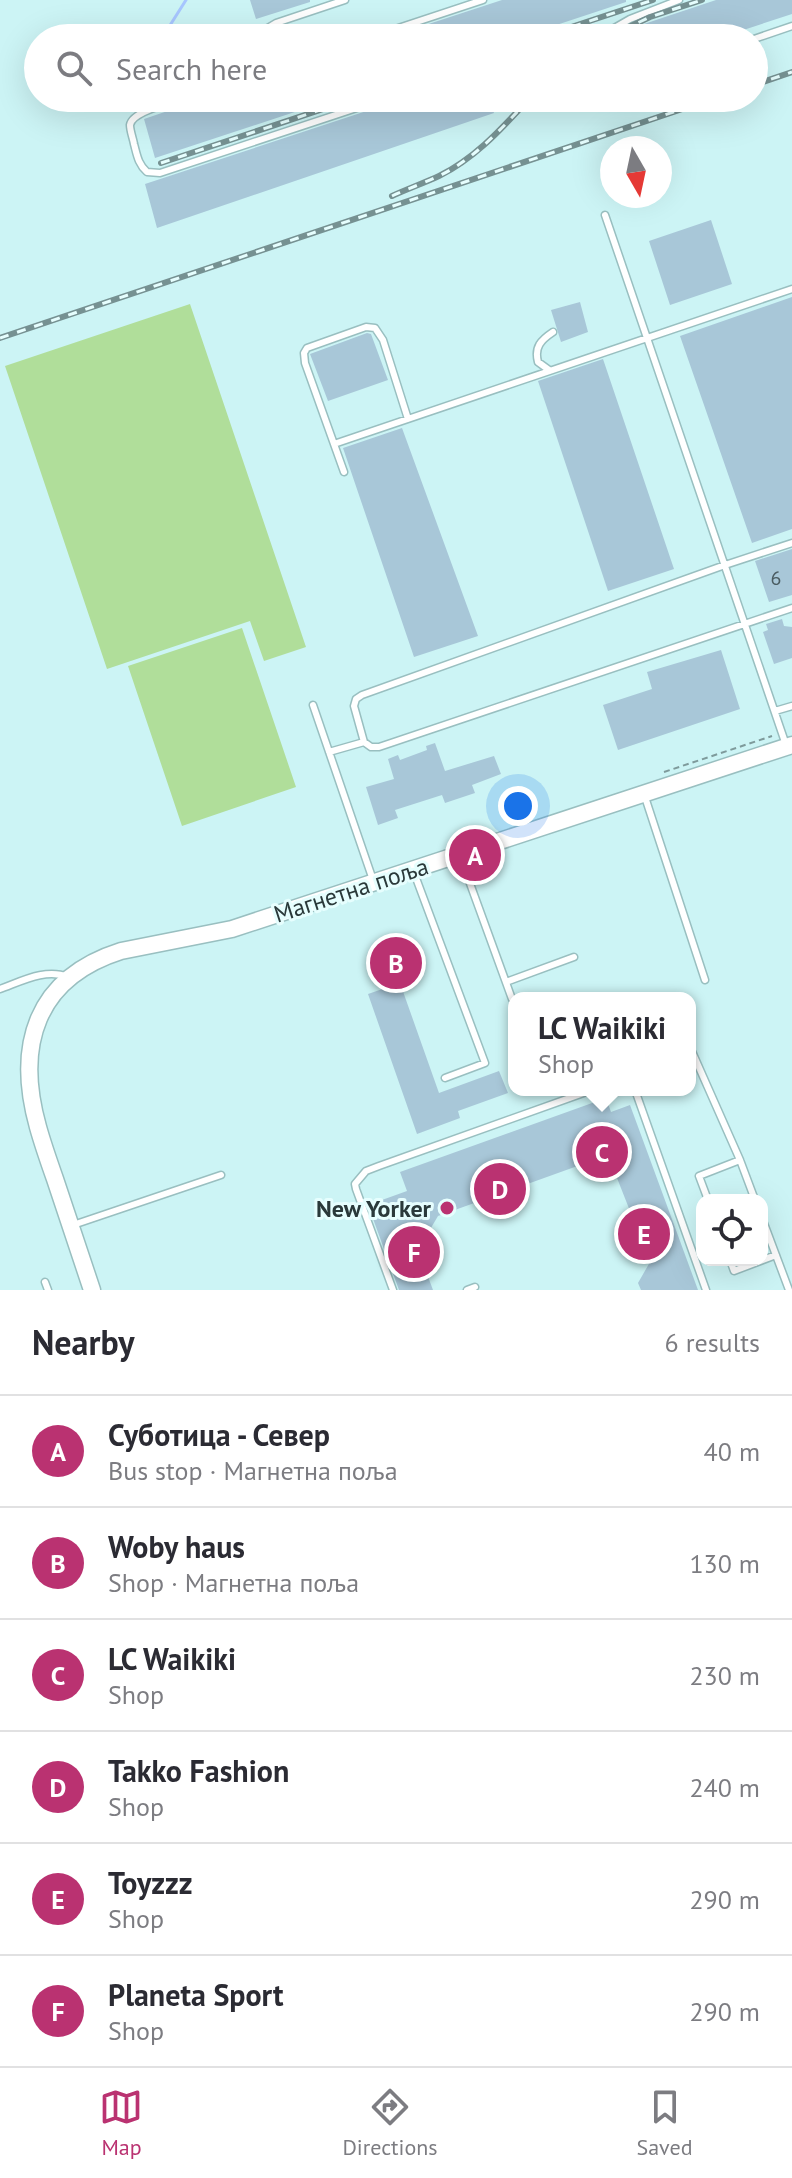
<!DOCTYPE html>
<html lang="en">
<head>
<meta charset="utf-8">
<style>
	body { margin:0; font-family:"PT Sans",sans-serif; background:#f2f2f3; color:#2b2b33 }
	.controls { position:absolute; right:24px; bottom:24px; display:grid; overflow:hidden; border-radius:16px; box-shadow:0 8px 32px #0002 }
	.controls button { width:72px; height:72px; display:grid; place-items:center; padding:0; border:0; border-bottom:2px solid #e1e1e2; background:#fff; color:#2b2b33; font:40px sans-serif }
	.compass { position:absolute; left:600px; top:136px; width:72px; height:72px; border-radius:50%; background:#fff; box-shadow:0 8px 32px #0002; rotate:171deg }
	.you { position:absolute; left:518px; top:806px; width:28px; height:28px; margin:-20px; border:6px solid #fff; border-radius:50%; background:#1a73e8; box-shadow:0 0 0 12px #1a73e833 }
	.badge { display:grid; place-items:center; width:52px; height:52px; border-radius:50%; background:#ba3271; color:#fff; font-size:26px; font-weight:700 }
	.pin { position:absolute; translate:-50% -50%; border:4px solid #fff; box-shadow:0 2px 8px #0006 }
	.popup { position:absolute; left:508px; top:992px; width:188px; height:104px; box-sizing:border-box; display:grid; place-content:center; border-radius:16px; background:#fff; filter:drop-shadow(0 2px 6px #0005); font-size:26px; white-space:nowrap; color:#7c7c81 }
	.popup b { font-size:30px; color:#2b2b33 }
	.popup::after { content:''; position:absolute; left:50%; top:100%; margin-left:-16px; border:16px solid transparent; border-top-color:#fff }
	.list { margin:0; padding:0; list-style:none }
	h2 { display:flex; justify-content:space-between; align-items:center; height:104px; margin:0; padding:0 32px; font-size:34px }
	h2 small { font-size:26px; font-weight:400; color:#7c7c81 }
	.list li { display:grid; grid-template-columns:52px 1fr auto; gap:24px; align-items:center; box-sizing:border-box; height:112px; padding:0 32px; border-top:2px solid #e1e1e2 }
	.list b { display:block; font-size:30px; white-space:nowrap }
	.list p { margin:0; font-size:26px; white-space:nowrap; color:#7c7c81 }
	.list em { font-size:26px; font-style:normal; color:#7c7c81 }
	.icon { flex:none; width:44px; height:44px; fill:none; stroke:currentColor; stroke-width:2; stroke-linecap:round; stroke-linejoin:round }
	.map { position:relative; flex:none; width:792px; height:1290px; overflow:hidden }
	.search { position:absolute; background:#fff; box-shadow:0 8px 32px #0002; left:24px; right:24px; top:24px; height:88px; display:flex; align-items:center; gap:20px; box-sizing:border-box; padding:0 28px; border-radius:44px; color:#7c7c81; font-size:30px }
	.sheet { height:776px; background:#fff }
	nav { display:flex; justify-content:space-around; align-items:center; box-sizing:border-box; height:112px; border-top:2px solid #e1e1e2; background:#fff; font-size:22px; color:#7c7c81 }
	nav a { display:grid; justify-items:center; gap:4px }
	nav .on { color:#ba3271 }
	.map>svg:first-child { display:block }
	.green { fill:#b0de9a }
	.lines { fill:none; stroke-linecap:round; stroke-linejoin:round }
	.stream { stroke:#a7c6ff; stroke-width:3 }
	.building { fill:#a8c7d8 }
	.service-casing { stroke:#99bfc0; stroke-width:9 }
	.tertiary-casing { stroke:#99bfc0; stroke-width:19 }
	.path { stroke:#7e9a9b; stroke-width:2; stroke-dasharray:6 4; stroke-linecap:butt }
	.service { stroke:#fff; stroke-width:6 }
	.tertiary { stroke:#fff; stroke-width:16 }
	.rail-casing { stroke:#769192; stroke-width:6 }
	.rail { stroke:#e6fefe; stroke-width:3; stroke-dasharray:9; stroke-linecap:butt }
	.poi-dot { fill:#ba3271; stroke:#e6fefe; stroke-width:3 }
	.labels { text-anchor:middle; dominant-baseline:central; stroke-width:6; stroke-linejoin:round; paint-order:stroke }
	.number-label { font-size:20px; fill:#4a5c62 }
	.street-label { font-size:24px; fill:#2a393a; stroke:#e6fefe }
	.poi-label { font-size:24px; font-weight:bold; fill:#2a393a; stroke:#e6fefe; text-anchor:end }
</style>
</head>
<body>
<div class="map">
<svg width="792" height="1290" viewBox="0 0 792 1290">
	<rect width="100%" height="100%" fill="#ccf4f5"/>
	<path class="green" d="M190,304l116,343 -42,14 -14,-40 -143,48 -102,-303z
		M242,628l54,159 -114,39 -54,-160z"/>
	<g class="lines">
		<path class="stream" d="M162,38l24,-38"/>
	</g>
	<path class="building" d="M250,0h60v2l-54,17z
		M502,0h124v2l-109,36h-125v-2z
		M716,0h76v14l-73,24h-75l-6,-12z
		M206,98h125v2l-176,58 -11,-39z
		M406,98h83l5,15 -337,115 -12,-44z
		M711,220l21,64 -62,21 -21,-64z
		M792,297v232l-40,14 -72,-207z
		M580,302l8,30 -27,10 -10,-32z
		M367,333l4,1 17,46 -60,21 -18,-47z
		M603,359l71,210 -66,22 -70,-210z
		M402,428l76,208 -64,21 -71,-209z
		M792,549v46l-23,7 -14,-41z
		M782,619l2,7 8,1v31l-18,6 -11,-32 5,-2 -2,-6z
		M721,650l19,59 -122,41 -15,-45 49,-16 -5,-17z
		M435,743l10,28 49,-15 7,18 -29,11 3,8 -30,10 -3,-8 -47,15 3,8 -20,7 -12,-38 28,-8 -6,-20 10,-4 2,5 27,-10 -1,-4z
		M400,983l39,110 60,-22 9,22 -50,18 2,7 -43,16 -49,-140z
		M606,1098l5,14 19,-7 68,185h-57l-3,-7 12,-21 -42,-107 -170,61 -20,34 15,40h-34l-31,-85 39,-14 -7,-19z"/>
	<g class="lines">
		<defs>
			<path id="service" d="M251,38l25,-15 69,-23
				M368,38l115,-38
				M597,38l33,-19 49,-19
				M754,39l38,-13
				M186,98c-13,4 -54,13 -56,27 0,6 3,13 4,19 3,11 4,20 13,28l13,1 227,-75
				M604,98l10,5 12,-5
				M605,215l181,530
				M549,370l-11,-8c-4,-15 3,-22 15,-30
				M334,444l458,-155
				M344,472l-39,-109 -1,-10 3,-5 59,-21 9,1 8,12 25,79
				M792,543l-67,22 -363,130 -6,4 -2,7 10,36 7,5h8l413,-139
				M313,705l60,175
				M775,711l17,-5
				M329,752l35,-10
				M644,794l61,186
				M460,856l52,143
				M413,870l72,193 -40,15
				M506,982l68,-25
				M0,989c22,-8 46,-21 68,-12
				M690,1047l50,113 15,40
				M635,1090l71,200
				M708,1200l-9,-24 41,-16
				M762,1218l27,72
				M73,1225l148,-50
				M730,1260l4,11 42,-16
				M45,1282l3,8
				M393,1290l-37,-101 -1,-5 11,-13 13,-5 213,-76
				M467,1290l8,-3"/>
			<path id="tertiary" d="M92,1290c-12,-37 -25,-74 -37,-111 -6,-17 -12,-34 -17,-52 -23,-82 -2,-149 83,-176l111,-22 560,-184"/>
		</defs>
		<use href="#service" class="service-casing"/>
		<use href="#tertiary" class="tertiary-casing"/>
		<path class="path" d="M664,772l108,-36"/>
		<use href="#service" class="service"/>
		<use href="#tertiary" class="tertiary"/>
		<defs>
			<path id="rail" d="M538,38l115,-38
				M606,38l44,-21 52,-17
				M754,85l38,-13
				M161,163l195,-65
				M392,196c15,-7 32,-13 47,-20 37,-18 64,-49 91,-78
				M0,338l715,-240"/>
		</defs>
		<use href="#rail" class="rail-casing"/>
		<use href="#rail" class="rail"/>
	</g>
	<circle class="poi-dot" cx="447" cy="1208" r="8"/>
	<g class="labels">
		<g class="number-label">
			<text x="776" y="578">6</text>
		</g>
		<g class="street-label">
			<text transform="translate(351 890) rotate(-18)">Магнетна поља</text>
		</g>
		<g class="poi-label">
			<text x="431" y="1208">New Yorker</text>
		</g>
	</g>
</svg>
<div class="controls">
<button><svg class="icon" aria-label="locate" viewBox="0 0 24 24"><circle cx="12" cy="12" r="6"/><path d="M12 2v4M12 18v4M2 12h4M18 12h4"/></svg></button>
</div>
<svg class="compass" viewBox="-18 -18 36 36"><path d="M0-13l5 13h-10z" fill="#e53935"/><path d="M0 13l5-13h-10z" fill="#7c7c81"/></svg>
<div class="you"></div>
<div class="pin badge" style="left:475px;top:855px">A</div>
<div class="pin badge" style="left:396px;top:963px">B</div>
<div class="pin badge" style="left:602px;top:1152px">C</div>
<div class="popup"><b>LC Waikiki</b>Shop</div>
<div class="pin badge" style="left:500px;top:1189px">D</div>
<div class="pin badge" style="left:644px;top:1234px">E</div>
<div class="pin badge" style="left:414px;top:1252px">F</div>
<div class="search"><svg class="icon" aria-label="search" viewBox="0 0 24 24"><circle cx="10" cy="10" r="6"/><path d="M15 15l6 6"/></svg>Search here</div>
</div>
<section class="sheet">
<h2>Nearby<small>6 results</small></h2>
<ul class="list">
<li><span class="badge">A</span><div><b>Суботица - Север</b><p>Bus stop · Магнетна поља</p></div><em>40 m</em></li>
<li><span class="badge">B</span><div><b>Woby haus</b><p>Shop · Магнетна поља</p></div><em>130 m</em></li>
<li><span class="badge">C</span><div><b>LC Waikiki</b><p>Shop</p></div><em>230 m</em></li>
<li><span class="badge">D</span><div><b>Takko Fashion</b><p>Shop</p></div><em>240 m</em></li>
<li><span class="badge">E</span><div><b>Toyzzz</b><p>Shop</p></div><em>290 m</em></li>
<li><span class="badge">F</span><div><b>Planeta Sport</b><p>Shop</p></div><em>290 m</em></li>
</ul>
</section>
<nav>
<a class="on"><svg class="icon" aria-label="map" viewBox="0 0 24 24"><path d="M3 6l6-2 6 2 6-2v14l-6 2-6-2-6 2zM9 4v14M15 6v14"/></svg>Map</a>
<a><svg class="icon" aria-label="directions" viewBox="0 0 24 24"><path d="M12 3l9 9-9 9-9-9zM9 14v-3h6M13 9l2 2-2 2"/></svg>Directions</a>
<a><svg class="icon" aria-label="saved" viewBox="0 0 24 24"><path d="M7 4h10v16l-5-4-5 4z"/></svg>Saved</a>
</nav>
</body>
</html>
